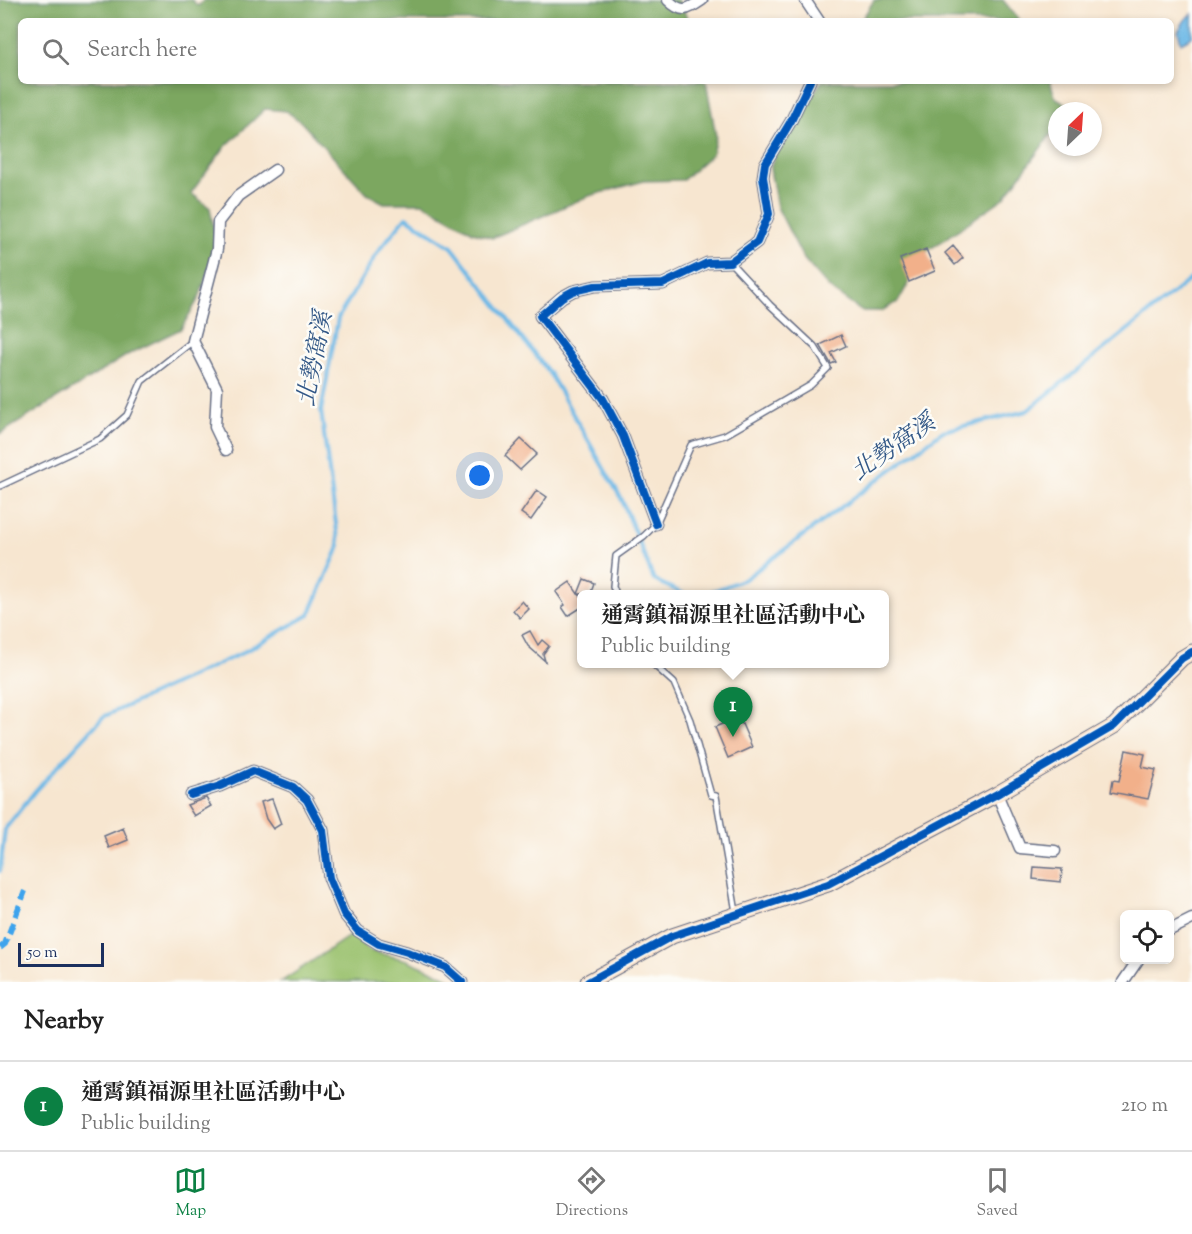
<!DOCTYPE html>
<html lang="en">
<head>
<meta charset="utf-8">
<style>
	body { margin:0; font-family:"Sorts Mill Goudy","Noto Serif TC",serif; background:#f6f6f6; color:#222 }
	.controls { position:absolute; right:18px; bottom:18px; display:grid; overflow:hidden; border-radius:9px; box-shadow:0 3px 9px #0003 }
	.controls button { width:54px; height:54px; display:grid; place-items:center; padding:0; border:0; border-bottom:2px solid #e0e0e0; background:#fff; color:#222; font:30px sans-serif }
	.compass { position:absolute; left:1048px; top:102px; width:54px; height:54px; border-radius:50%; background:#fff; box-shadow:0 3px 9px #0003; rotate:25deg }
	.scale { position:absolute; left:18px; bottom:15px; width:86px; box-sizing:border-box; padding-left:6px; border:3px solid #1b2f5e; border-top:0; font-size:16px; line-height:21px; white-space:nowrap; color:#1b2f5e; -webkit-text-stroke:4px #fdfcf7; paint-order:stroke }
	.you { position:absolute; left:480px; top:476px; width:21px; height:21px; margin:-15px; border:4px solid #fff; border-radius:50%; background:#1a73e8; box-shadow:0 0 0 9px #1a73e833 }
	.badge { display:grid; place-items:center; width:39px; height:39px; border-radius:50%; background:#0b8043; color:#fff; font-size:20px; font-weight:700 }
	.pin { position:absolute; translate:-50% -50px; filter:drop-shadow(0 2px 3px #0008) }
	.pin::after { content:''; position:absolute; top:32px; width:21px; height:18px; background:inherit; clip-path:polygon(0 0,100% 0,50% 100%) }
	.popup { position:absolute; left:577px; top:590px; width:312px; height:78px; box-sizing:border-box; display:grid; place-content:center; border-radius:9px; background:#fff; filter:drop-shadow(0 2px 4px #0005); font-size:20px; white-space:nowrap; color:#767676 }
	.popup b { font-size:22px; color:#222 }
	.popup::after { content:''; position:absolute; left:50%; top:100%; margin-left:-12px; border:12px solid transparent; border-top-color:#fff }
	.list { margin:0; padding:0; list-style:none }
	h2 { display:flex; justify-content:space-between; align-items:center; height:78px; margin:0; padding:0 24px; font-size:26px }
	h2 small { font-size:20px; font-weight:400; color:#767676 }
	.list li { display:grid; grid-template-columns:39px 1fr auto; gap:18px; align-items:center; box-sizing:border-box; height:90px; padding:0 24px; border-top:2px solid #e0e0e0 }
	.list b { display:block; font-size:22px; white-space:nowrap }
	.list p { margin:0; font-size:20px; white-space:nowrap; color:#767676 }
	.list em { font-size:20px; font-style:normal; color:#767676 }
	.icon { flex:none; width:33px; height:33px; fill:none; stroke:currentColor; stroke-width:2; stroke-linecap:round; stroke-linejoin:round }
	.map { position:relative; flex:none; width:1192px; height:982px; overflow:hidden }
	.search { position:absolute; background:#fff; box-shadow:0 3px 9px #0003; left:18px; right:18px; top:18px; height:66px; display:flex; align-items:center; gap:15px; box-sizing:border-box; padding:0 21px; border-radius:9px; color:#767676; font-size:22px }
	.sheet { height:168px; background:#fff }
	nav { display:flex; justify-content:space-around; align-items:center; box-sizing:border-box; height:84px; border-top:2px solid #e0e0e0; background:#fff; font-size:16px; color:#767676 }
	nav a { display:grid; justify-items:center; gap:3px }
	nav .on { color:#0b8043 }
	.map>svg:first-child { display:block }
	.green { fill:#9ac16d; stroke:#5a7866; stroke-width:1.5 }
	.forest { fill:#7ba760; stroke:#4b6b5f; stroke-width:1.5 }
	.water { fill:#6cb8e6; stroke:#4474a2; stroke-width:1.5 }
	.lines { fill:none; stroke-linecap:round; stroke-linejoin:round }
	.stream { stroke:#6cb8e6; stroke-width:4 }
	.building { fill:#f2b08a }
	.lane-casing { stroke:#686f86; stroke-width:8 }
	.street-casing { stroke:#686f86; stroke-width:13 }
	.secondary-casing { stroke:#686f86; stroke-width:17 }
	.lane { stroke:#fff; stroke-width:5 }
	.street { stroke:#fff; stroke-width:10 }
	.secondary { stroke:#fce5cf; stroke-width:15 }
	.quiet { stroke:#3da3ed; stroke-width:6; stroke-dasharray:12 6; stroke-linecap:butt }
	.cycleway-casing { stroke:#fdfcf7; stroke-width:11 }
	.cycleway { stroke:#0057b8; stroke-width:8 }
	.labels { text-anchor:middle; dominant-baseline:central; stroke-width:5; stroke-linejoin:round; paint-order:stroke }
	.water-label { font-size:24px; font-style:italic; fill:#335887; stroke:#fdfcf7 }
</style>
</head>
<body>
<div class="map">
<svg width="1192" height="982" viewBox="0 0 1192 982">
	<rect width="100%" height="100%" fill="#fdfcf7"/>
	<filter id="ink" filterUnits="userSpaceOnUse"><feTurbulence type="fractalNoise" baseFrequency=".0167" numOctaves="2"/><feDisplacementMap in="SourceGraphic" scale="12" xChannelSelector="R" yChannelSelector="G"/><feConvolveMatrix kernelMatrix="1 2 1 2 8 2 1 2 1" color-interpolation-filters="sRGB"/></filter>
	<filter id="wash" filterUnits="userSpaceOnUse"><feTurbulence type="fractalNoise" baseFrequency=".008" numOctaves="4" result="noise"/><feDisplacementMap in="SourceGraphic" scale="24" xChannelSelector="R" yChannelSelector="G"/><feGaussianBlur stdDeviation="1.35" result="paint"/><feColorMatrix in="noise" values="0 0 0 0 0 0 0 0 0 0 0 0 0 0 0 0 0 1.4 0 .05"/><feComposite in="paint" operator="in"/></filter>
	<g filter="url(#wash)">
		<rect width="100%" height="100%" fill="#f7e6d0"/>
		<path class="green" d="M351,935l19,16 37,9 40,17 5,5h-171z"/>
		<path class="forest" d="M0,0h192l6,6 6,-6h474l11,21h-668v60h685l10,55 -4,18 -29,26 -39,1 -55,15 -97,42 -19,-6 -50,-29h-39l-17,-9 -66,-72 -15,-11 -21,-2 -41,39 -33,45 19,15 7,37 -18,53 -18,31 -52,25 -129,80z
			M874,0h129l17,21h-159z
			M822,81h228l5,16 16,10 -3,4h-11v15l-53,72 -78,54 -28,50 -17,9h-20l-32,-23 -26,-30 -26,-51 -7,-38 6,-18z"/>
		<path class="water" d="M1192,14v23l-11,6 -3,-12 7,-11z"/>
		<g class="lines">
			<path class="stream" d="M705,594l40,-15 198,-148 84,-20 165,-133
				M0,871l5,-42 30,-38 68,-74 137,-63 69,-39 30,-68 -18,-136 17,-93 41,-68 27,-33 46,30 98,127 72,126 32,80 30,14"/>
		</g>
		<g id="blocks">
			<path class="building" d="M953,246l10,12 -8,7 -10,-12z
				M926,249l9,22 -26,11 -9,-23z
				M841,335l5,11 -15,7 5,9 -5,2 -11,-19z
				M521,439l16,15 -17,16 -15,-14z
				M537,490l10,7 -16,23 -10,-7z
				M584,579l10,4 -4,11h-11l3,4v9l-14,9 -6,-9 3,-2 -9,-13 14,-10 8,12z
				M522,601l7,8 -9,9 -7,-8z
				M530,631l8,14 4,-5 7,6 -6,8 2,7 -17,-15 -6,-11z
				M739,717l13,30 -24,11 -13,-31z
				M1126,750l19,4 -3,13 14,3 -8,29 -37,-7 2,-12 6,1z
				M206,798l5,8 -17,10 -7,-11z
				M272,799l9,25 -8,5 -7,-10 -5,-17z
				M123,828l5,12 -19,8 -5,-12z
				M1034,867l28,2 -1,13 -28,-3z"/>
		</g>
	</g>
	<g filter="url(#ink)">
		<use href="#blocks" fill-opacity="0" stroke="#686f86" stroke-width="1.5"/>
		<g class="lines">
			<defs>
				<path id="lane" d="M0,486l100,-47 27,-24 15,-34 51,-40
					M616,594l-3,-8 3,-30 28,-20 12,-12 35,-79 34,-10 86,-50 17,-17 -13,-21 -45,-42 -40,-43
					M653,664l21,19 16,37 21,75 5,1 20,116"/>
				<path id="street" d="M668,0c14,14 19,10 34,0
					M805,0l14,21
					M226,450l-11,-23 2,-38 -24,-48 24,-92 1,-27 20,-26 37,-26
					M656,524l-33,-88 -20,-37 -63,-83 22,-19 11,-6 22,-5 68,-2 44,-21 23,-1 27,-20 12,-28 -6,-37 2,-13 26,-43 19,-40
					M997,794l23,54 35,3
					M191,795l29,-9 33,-15 40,16 14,13 16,30 6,48 15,36 14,17 21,13 28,8 38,15 17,15
					M1170,930l22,-11
					M1123,982l15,-22"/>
				<path id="secondary" d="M588,982l84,-46 156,-52 169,-90 117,-68 68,-68 10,-6"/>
			</defs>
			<use href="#lane" class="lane-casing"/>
			<use href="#street" class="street-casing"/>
			<use href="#secondary" class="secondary-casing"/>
			<use href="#lane" class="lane"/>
			<use href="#street" class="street"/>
			<use href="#secondary" class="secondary"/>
			<path class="quiet" d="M0,948l5,-4 20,-53"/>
			<defs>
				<path id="cycleway" d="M656,524l-33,-88 -20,-37 -63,-83 22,-19 11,-6 22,-5 68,-2 44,-21 23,-1 27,-20 12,-28 -6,-37 2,-13 26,-43 19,-40
					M191,795l29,-9 33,-15 40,16 14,13 16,30 6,48 15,36 14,17 21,13 28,8 38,15 17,15
					M588,982l84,-46 156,-52 169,-90 117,-68 68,-68 10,-6"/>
			</defs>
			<use href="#cycleway" class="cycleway-casing"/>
			<use href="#cycleway" class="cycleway"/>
		</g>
	</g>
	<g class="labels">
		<g class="water-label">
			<text transform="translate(316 359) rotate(-79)">北勢窩溪</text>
			<text transform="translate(894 448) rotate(-35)">北勢窩溪</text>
		</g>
	</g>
</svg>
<div class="controls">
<button><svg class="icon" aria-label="locate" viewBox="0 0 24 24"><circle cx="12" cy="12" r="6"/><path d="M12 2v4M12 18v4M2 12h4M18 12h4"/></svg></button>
</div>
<svg class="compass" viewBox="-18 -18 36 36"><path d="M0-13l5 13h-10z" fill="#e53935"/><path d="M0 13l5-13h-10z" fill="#767676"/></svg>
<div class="scale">50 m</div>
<div class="you"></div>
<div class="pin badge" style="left:733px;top:737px">1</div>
<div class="popup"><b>通霄鎮福源里社區活動中心</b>Public building</div>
<div class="search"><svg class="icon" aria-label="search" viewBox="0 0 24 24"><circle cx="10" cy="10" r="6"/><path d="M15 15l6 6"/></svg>Search here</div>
</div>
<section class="sheet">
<h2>Nearby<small></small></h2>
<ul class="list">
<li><span class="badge">1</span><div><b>通霄鎮福源里社區活動中心</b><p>Public building</p></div><em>210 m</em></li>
</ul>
</section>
<nav>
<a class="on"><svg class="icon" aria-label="map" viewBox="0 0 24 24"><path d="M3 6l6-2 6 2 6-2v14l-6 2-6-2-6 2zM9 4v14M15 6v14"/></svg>Map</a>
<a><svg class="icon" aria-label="directions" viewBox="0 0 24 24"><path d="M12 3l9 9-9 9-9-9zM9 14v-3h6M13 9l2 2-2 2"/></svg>Directions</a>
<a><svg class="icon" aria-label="saved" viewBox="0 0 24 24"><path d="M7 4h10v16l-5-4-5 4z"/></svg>Saved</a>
</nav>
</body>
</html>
